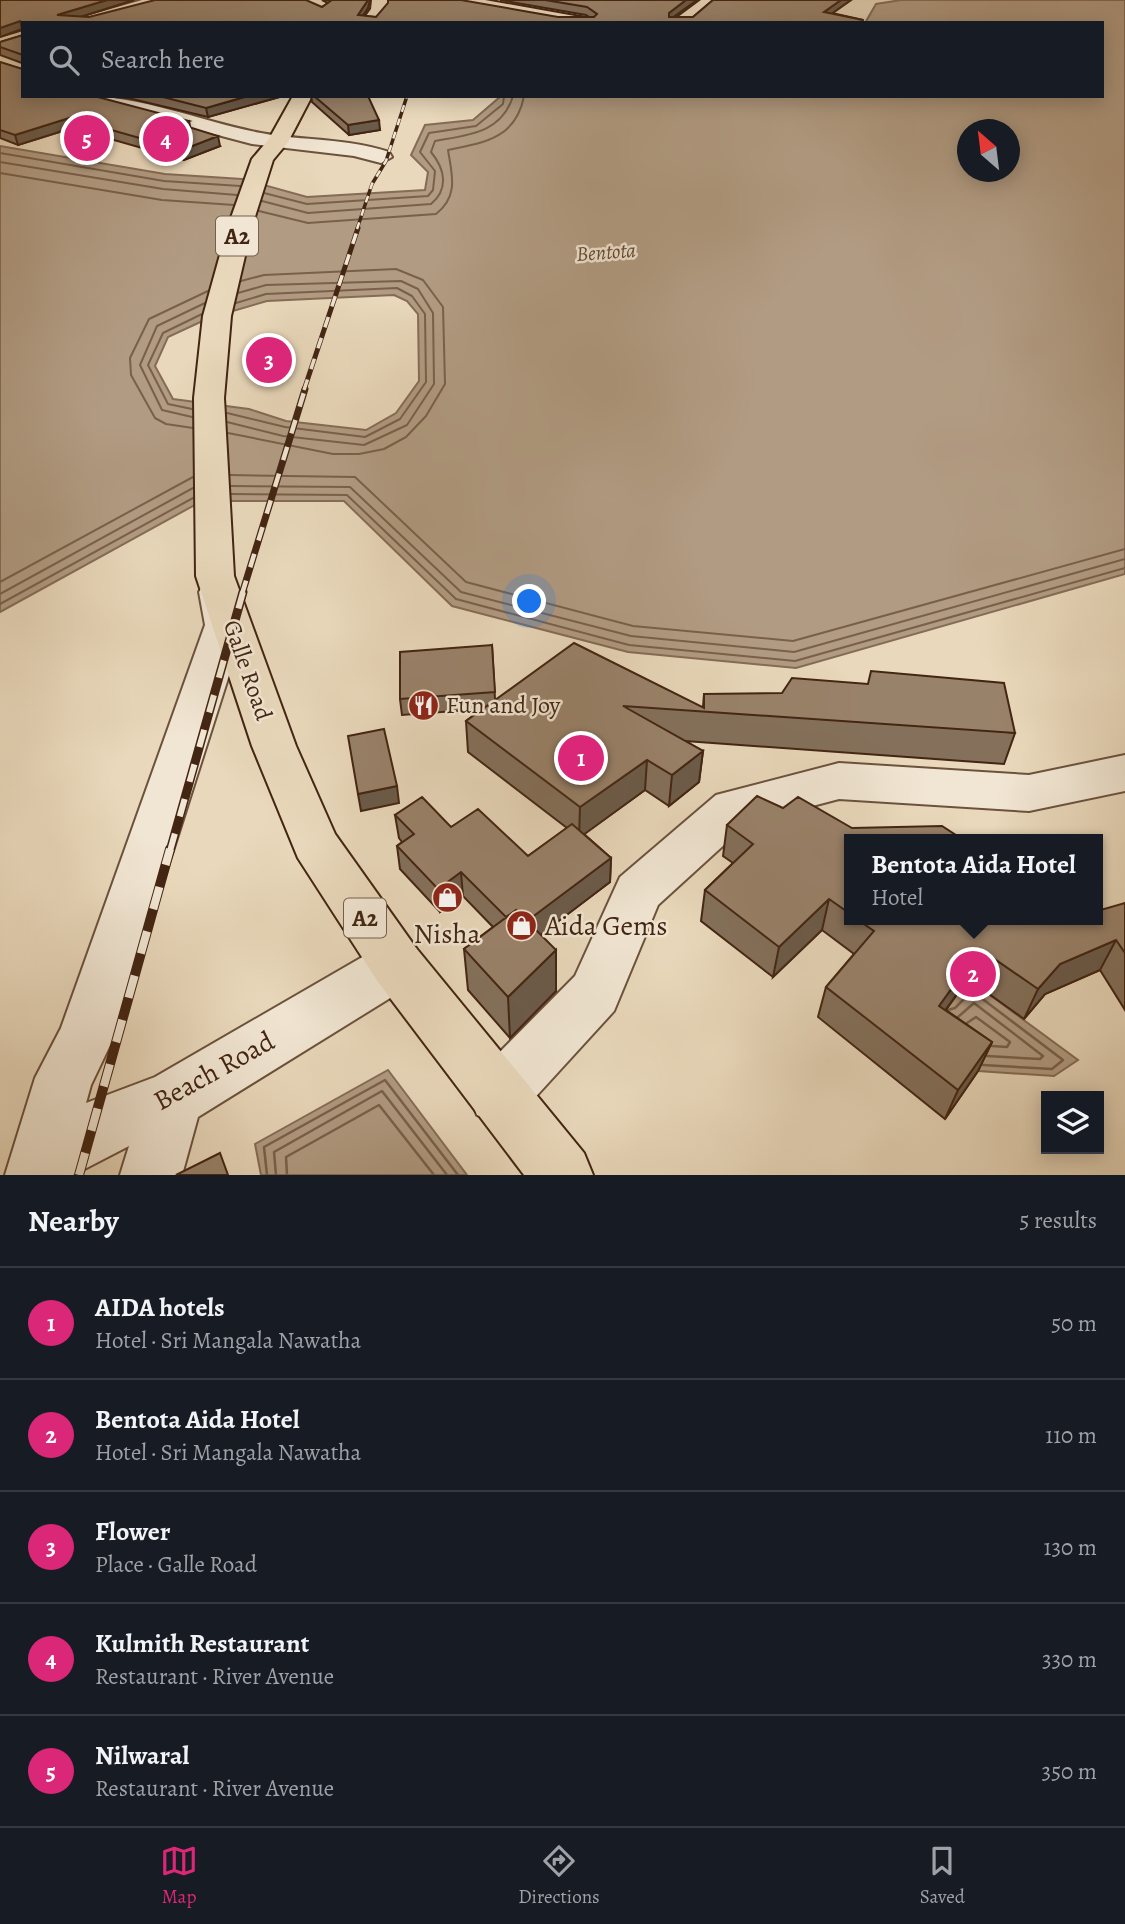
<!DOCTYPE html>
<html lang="en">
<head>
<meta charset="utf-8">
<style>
	body { margin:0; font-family:Alegreya,serif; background:#242831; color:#f1f3f6 }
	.controls { position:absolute; right:21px; bottom:21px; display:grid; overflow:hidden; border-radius:0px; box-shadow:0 4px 18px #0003 }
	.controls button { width:63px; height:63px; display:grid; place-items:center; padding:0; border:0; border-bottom:2px solid #363941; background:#171b24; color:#f1f3f6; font:35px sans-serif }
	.compass { position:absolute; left:957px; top:119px; width:63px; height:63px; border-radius:50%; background:#171b24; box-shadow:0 4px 18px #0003; rotate:332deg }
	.you { position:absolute; left:530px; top:602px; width:24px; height:24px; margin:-18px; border:5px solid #fff; border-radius:50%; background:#1a73e8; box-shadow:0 0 0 10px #1a73e833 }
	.badge { display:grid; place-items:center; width:46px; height:46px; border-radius:50%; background:#db2777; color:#fff; font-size:23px; font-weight:700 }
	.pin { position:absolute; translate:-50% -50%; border:4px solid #fff; box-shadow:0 2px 7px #0006 }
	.popup { position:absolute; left:844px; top:834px; width:259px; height:91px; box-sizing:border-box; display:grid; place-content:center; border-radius:0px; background:#171b24; filter:drop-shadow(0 2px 5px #0005); font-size:23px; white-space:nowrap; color:#9ea1a6 }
	.popup b { font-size:26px; color:#f1f3f6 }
	.popup::after { content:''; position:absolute; left:50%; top:100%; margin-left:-14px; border:14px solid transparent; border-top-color:#171b24 }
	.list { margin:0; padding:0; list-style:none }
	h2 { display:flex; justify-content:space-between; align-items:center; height:91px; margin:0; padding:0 28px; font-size:30px }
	h2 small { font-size:23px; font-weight:400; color:#9ea1a6 }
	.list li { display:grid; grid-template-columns:46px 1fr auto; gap:21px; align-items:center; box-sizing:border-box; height:112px; padding:0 28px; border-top:2px solid #363941 }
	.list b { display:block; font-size:26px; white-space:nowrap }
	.list p { margin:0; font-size:23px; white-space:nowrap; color:#9ea1a6 }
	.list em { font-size:23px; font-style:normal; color:#9ea1a6 }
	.icon { flex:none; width:38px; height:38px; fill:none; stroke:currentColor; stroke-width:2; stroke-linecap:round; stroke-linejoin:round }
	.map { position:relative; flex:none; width:1125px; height:1175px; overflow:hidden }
	.search { position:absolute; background:#171b24; box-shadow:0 4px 18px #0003; left:21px; right:21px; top:21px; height:77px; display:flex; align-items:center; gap:18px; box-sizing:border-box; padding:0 24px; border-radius:0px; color:#9ea1a6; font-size:26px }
	.sheet { height:651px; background:#171b24 }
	nav { display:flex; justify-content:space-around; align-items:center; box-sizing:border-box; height:98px; border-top:2px solid #363941; background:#171b24; font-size:19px; color:#9ea1a6 }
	nav a { display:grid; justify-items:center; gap:4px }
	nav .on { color:#db2777 }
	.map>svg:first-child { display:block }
	.water { fill:#b19b82; stroke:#856c56; stroke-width:2; fill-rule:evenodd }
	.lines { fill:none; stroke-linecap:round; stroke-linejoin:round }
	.shore-far1 { stroke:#7a604a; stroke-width:2 }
	.shore { stroke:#7a604a; stroke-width:2.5 }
	.minor-casing { stroke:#6c523d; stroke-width:4 }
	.major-casing { stroke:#432513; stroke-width:4 }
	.highway-casing { stroke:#432513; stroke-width:4 }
	.minor { fill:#f1e6d3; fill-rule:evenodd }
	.major { fill:#e9d8bb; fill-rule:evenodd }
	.highway { fill:#e9d8bb; fill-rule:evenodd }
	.rail-far4-casing { stroke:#432513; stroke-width:3.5 }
	.rail-far3-casing { stroke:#432513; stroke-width:5 }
	.rail-far2-casing { stroke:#432513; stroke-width:7 }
	.rail-far1-casing { stroke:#432513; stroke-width:9 }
	.rail-casing { stroke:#432513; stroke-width:10 }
	.rail-far4 { stroke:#f1e6d3; stroke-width:2.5; stroke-dasharray:7; stroke-linecap:butt }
	.rail-far3 { stroke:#f1e6d3; stroke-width:3.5; stroke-dasharray:11; stroke-linecap:butt }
	.rail-far2 { stroke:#f1e6d3; stroke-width:4.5; stroke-dasharray:14; stroke-linecap:butt }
	.rail-far1 { stroke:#f1e6d3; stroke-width:6; stroke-dasharray:18; stroke-linecap:butt }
	.rail { stroke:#f1e6d3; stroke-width:8; stroke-dasharray:23; stroke-linecap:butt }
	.wall { fill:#84705b; stroke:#432513; stroke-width:2 }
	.shaded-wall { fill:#6b5b4a; stroke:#432513; stroke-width:2 }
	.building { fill:#99826a; stroke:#432513; stroke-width:2 }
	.labels { text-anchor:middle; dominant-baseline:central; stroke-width:5; stroke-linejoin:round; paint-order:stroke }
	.far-water-label { font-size:21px; font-style:italic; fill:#644834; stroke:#f1e6d3 }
	.shield { fill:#f1e6d3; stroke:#775f4d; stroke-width:2 }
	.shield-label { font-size:23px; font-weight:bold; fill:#432513 }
	.street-label { font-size:24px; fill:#432513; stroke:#f1e6d3 }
	.poi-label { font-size:24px; fill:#432513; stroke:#f1e6d3; text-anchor:start }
	.near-poi-label { font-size:28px; fill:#432513; stroke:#f1e6d3; text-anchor:start }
	.near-street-label { font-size:28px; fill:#432513; stroke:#f1e6d3 }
</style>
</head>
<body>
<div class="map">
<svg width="1125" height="1175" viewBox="0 0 1125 1175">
	<rect width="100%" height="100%" fill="#e9d8bb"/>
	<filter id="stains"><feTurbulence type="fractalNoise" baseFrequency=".00286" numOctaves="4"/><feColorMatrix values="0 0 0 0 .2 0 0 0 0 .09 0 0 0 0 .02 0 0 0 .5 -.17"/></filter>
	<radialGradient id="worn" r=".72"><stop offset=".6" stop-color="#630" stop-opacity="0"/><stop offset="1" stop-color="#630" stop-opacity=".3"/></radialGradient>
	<path class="water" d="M901,0h224v574l-329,94 -168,-16 -176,-46 -108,-105h-142l-202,111v-466l165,28 77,5 65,18 118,-7 3,-18 -17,-17 14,-30 48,-5 28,-24h601v-73h-237l11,-19zM968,130h42v42h-42zM394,295l13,6 11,13 1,67 -23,32 -30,17 -80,-9 -37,-12 -76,-10 -18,-33 13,-29 41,-19 58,-17z
		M968,979l110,81 -24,16 -76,-5 -84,-59z
		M388,1070l79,105h-206l-6,-31z"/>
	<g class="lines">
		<path class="shore-far1" d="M0,153l164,28 76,5
			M0,162l163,27 74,6
			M0,173l162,27 72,5
			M264,193l43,11 121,-8 5,-6 2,-19 -15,-19 9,-19 47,-7 27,-22 1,-8
			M262,201l46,12 123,-9c18,-15 14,-35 0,-52l4,-11c33,-6 67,-8 78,-45
			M259,211l49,12 128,-9c23,-18 16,-39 12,-64 35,-7 68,-11 76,-54
			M192,409l-24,-5 -20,-39 15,-32 39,-19
			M227,413l58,14 80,10 35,-18 26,-37 -1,-68 -13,-18 -15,-8 -131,6 -30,9
			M192,417l-30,-7 -22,-45 17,-39 48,-23
			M227,422l56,14 81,9 43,-20 27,-41 -1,-71 -15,-24 -17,-8 -135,4 -28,8
			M193,428l-27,-4 -11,-6 -24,-43 -1,-17 19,-39 59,-28
			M228,433l105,21h26l25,-5 22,-12 20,-21 19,-32 -2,-77 -20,-27 -27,-11 -132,6 -23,6
			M230,475l125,2 111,105 167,44 160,15 332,-92
			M231,486l119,1 111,105 170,44 163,16 331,-93
			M231,494l116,1 109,104 173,46 166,16 330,-93
			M0,582l193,-105
			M0,594l193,-106
			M0,604l193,-106"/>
		<path class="shore" d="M948,1010l7,-2 17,-17 91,69 -11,9 -69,-4
			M958,1017l16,-14 69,53 -3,3 -53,-3
			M967,1023l9,-6 34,25 -3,5 -15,-1
			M267,1175l-3,-28 121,-67 73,95
			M276,1175l-2,-23 108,-61 65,84
			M287,1175l-1,-18 93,-52 55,70"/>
		<defs>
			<path id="minor" d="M142,0h26l-3,3 -75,20h-28z
				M83,96c60,0 119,26 178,37 43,8 86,5 128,19l3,5 -11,6 -27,-7 -102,-12 -167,-44z
				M218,580l14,3 5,9 8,33 -132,414 -22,46 -5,18 69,-26 223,-129 19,-7 19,7 8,17 -8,17 -218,135 -16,58h-62l9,-29 -56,29h-68l30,-97 26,-50 144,-403 -6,-33 5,-9z
				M1125,755v36l-96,20 -190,-12 -91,24 -90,82 -44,106 -95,104 -21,9 -21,-9 -8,-20 8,-20 98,-99 45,-99 96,-82 123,-32 190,12z"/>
			<path id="major" d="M452,0h33l101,18 8,5h-36l-98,-18z
				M701,0h17l-27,23h-21z"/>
			<path id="highway" d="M372,0h16l-1,9 -10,14h-16l10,-14z
				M293,96h19l-24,46 -15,18 -21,66 -21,90 -7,82 10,178 62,170 39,88 81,114 168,205 9,22h-69l-146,-193 -80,-124 -46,-112 -56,-170 -2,-178 9,-82 25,-90 24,-67 17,-20z"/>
		</defs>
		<use href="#minor" class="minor-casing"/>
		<use href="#major" class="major-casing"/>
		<use href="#highway" class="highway-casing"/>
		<use href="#minor" class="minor"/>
		<use href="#major" class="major"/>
		<use href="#highway" class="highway"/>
		<defs>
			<path id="rail-far4" d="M357,229l15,-45 14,-23 21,-65"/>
			<path id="rail-far3" d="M304,390l54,-162"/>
			<path id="rail-far2" d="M242,594l63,-205"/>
			<path id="rail-far1" d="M170,851l73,-259"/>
			<path id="rail" d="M79,1175l91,-326"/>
		</defs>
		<use href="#rail-far4" class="rail-far4-casing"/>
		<use href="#rail-far3" class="rail-far3-casing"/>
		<use href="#rail-far2" class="rail-far2-casing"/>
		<use href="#rail-far1" class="rail-far1-casing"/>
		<use href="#rail" class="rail-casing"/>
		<use href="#rail-far4" class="rail-far4"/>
		<use href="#rail-far3" class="rail-far3"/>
		<use href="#rail-far2" class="rail-far2"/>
		<use href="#rail-far1" class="rail-far1"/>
		<use href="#rail" class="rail"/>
	</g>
	<path class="wall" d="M0,0h134l-54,17h9l233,-10 6,-4 -6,-3h48l-2,8 -5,8 13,1h213l-3,-2 -86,-15h197l-23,17h19l20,-17h138l-19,13 31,7 -1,3h-839v7l-23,7z
		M23,35v61l167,32 30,18 -36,14 -112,-32 -54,17 -18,-7v-76l22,7v-6l-22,-8v-13z
		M99,96h184l-75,21 -80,-19z
		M311,96h57l12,34 -31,5 -37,-33z
		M492,645l3,54 208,8 1,-13 311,39 -11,31 -319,-23 18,10 -4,31 -30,24 -24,-16 -61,44 27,24 -1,24 -69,52 15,57 -46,47 -42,-48 -4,-41 29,-22 -30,-31 -23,16 -40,-43 -3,-23 5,-4 -3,-4 -4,-23 56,12 77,29 39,-28 -99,-76 -2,-31 16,-12 -80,6 -2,-16z
		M727,825l122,14v81h248l28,-17v107l-25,-40 -55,24 -21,25 -56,-40 -22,31 46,32 -14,29 -33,48 -127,-102 8,-30 28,-33 -32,-24 -49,47 -72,-56 4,-31 28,-27 -10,-7z"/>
	<path class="shaded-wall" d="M107,0h27l-73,23 -4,-8z
		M368,0h2l-2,8 -10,15v-8z
		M686,0h11l-29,21 1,-8z
		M841,0h10l-28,20 1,-8z
		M20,21l2,8 -22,8v-9z
		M248,96h35l-75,21 -2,-9z
		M69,118l3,10 -54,17 -3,-10z
		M379,120l1,10 -31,5 -1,-10z
		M189,121l2,10 -12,-7z
		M218,136l2,10 -36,14 -2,-10z
		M703,751l-4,31 -30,24 3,-31z
		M647,760l-2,30 -66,48 1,-31z
		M397,786l2,17 -38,8 -3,-17z
		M611,858l-1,24 -92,70 -1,-24z
		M461,872l2,24 -23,16 -2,-23z
		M829,899l-7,31 -49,47 6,-30z
		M1116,940l-16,30 -55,24 -21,25 14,-30 22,-25z
		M980,949l-12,30 -41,56 12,-29z
		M556,950v41l-46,47 -2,-41z
		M992,1042l-14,29 -33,48 13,-29z"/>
	<path class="building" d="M0,0h107l-50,15 32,2 66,-17h151l16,7 10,-7h36l-10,15 18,2 12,-14v-3h73l97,17h36l3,-3 -10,-7 -42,-7h141l-17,13v4h24l20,-17h128l-17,12 39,8 -14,3h-826l-3,-2 -20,7z
		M23,35v61h71l95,25 -10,3 39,12 -36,14 -113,-32 -54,17 -15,-5v-68l22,7 1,-14 -23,-8v-5z
		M159,96h89l-42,12z
		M314,96h54l11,24 -31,5z
		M574,643l130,65v-14l78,-1 10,-15 76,6 3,-13 133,12 11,50 -392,-27 80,45 -31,24 -25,-15 -67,47 -114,-86z
		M492,645l3,47 -95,7v-47z
		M384,729l13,57 -39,8 -10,-58z
		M757,796l26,12 15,-11 54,31 90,-2 20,13h-113v74l-20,-14 -50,48 -74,-57 48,-46 -26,-19z
		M422,797l29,30 27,-18 50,47 44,-32 39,34 -84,63 -11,-11 -10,7 -45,-45 -23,17 -41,-43 17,-12 -19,-19z
		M1125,903v50l-9,-13 -56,24 -22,25 -58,-40 -41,57 53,36 -34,48 -132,-103 48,-56 -16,-11h239v-9z
		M516,910l40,40 -48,47 -44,-48z
		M220,1153l8,22h-52z"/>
	<defs>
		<symbol id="restaurant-disc" viewBox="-11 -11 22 22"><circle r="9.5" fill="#8f2418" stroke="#f1e6d3"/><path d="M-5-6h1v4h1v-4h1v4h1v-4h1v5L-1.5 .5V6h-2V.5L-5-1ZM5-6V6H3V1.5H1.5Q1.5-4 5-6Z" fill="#fff"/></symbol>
		<symbol id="shop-disc" viewBox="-11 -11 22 22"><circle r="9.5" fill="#8f2418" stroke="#f1e6d3"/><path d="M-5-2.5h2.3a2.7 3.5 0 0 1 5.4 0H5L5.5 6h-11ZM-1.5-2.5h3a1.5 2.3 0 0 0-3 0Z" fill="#fff"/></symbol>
	</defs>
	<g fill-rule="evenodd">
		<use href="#restaurant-disc" x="406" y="688" width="35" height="35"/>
		<use href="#shop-disc" x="430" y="880" width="35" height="35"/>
		<use href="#shop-disc" x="504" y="908" width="35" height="35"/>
	</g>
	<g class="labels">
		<g class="far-water-label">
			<text transform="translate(606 252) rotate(-4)">Bentota</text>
		</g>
		<g class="shield">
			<rect x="216" y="216.5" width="42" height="39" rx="5"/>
			<rect x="344" y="898.5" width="42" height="39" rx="5"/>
		</g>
		<g class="shield-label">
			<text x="237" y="236">A2</text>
			<text x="365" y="918">A2</text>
		</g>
		<g class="street-label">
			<text transform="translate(248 670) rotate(71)">Galle Road</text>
		</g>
		<g class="poi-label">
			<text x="446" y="705">Fun and Joy</text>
		</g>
		<g class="near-poi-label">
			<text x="545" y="926">Aida Gems</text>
			<text x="447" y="934" text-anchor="middle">Nisha</text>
		</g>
		<g class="near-street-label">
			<text transform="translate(214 1071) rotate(-29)">Beach Road</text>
		</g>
	</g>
	<rect width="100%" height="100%" filter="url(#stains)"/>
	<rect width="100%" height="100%" fill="url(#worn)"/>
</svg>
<div class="controls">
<button><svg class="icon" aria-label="layers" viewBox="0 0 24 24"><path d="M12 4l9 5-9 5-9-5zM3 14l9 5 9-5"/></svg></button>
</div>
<svg class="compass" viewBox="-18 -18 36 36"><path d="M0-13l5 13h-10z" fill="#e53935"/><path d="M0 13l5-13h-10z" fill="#9ea1a6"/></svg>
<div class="you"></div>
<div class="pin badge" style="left:581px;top:758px">1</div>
<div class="pin badge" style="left:973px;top:974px">2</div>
<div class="popup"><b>Bentota Aida Hotel</b>Hotel</div>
<div class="pin badge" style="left:269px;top:360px">3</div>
<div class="pin badge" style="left:166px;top:139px">4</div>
<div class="pin badge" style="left:87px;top:138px">5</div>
<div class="search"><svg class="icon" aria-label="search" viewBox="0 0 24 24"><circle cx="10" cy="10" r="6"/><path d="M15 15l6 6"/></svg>Search here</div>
</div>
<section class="sheet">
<h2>Nearby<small>5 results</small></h2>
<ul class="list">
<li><span class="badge">1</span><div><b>AIDA hotels</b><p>Hotel · Sri Mangala Nawatha</p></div><em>50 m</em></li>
<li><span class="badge">2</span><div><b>Bentota Aida Hotel</b><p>Hotel · Sri Mangala Nawatha</p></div><em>110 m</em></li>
<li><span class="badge">3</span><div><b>Flower</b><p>Place · Galle Road</p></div><em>130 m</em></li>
<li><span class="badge">4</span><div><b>Kulmith Restaurant</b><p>Restaurant · River Avenue</p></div><em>330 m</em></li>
<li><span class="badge">5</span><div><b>Nilwaral</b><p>Restaurant · River Avenue</p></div><em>350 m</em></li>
</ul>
</section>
<nav>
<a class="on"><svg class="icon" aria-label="map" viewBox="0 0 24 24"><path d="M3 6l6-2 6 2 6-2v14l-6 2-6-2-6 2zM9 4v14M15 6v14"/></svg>Map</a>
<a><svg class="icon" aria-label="directions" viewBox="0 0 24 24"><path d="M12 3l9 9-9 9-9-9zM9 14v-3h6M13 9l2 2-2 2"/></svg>Directions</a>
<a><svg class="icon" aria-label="saved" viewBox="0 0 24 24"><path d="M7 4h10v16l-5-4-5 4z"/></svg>Saved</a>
</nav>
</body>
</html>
